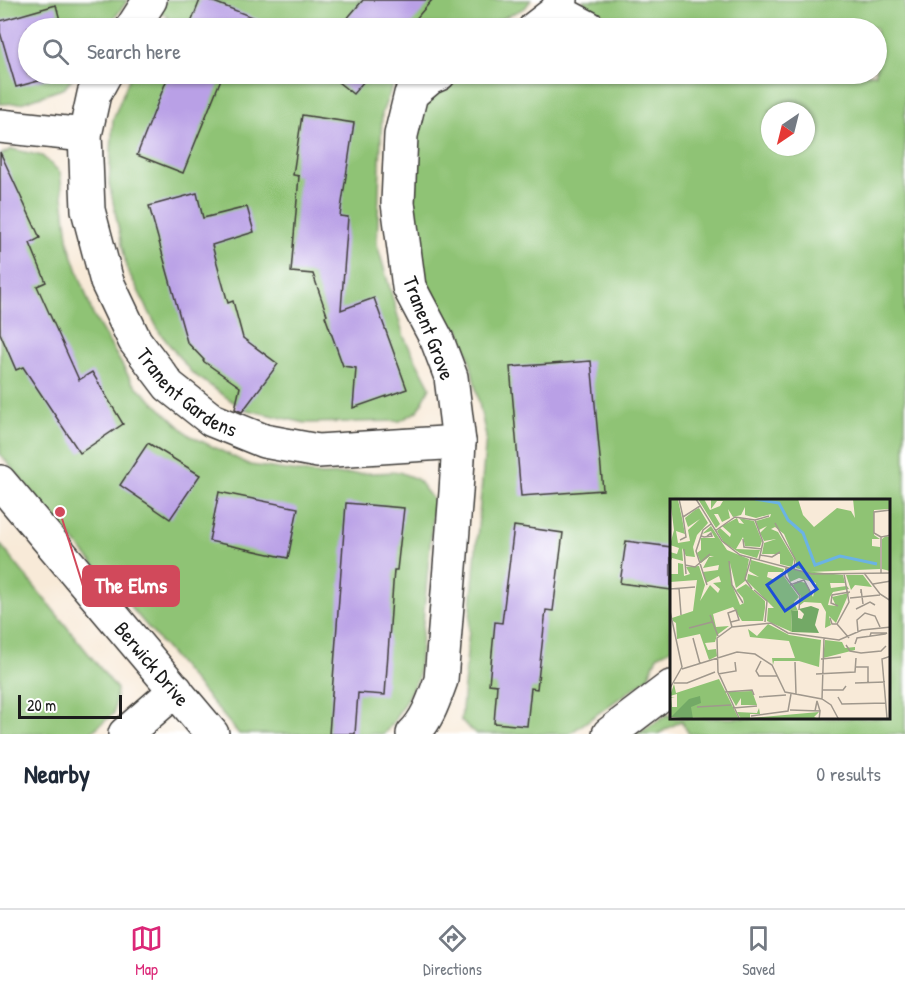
<!DOCTYPE html>
<html lang="en">
<head>
<meta charset="utf-8">
<style>
	body { margin:0; font-family:"Patrick Hand",sans-serif; background:#f6f6f7; color:#1f2937 }
	.compass { position:absolute; left:761px; top:102px; width:54px; height:54px; border-radius:50%; background:#fff; box-shadow:0 2px 4px #0004; rotate:215deg }
	.scale { position:absolute; left:18px; bottom:15px; width:104px; box-sizing:border-box; padding-left:6px; border:3px solid #1c1c1c; border-top:0; font-size:16px; line-height:21px; white-space:nowrap; color:#1c1c1c; -webkit-text-stroke:4px #fff; paint-order:stroke }
	.list { margin:0; padding:0; list-style:none }
	h2 { display:flex; justify-content:space-between; align-items:center; height:78px; margin:0; padding:0 24px; font-size:26px }
	h2 small { font-size:20px; font-weight:400; color:#747a83 }
	.icon { flex:none; width:33px; height:33px; fill:none; stroke:currentColor; stroke-width:2; stroke-linecap:round; stroke-linejoin:round }
	.map { position:relative; flex:none; width:905px; height:734px; overflow:hidden }
	.search { position:absolute; background:#fff; box-shadow:0 2px 4px #0004; left:18px; right:18px; top:18px; height:66px; display:flex; align-items:center; gap:15px; box-sizing:border-box; padding:0 21px; border-radius:33px; color:#747a83; font-size:22px }
	.sheet { height:174px; background:#fff }
	nav { display:flex; justify-content:space-around; align-items:center; box-sizing:border-box; height:84px; border-top:2px solid #e0e1e3; background:#fff; font-size:16px; color:#747a83 }
	nav a { display:grid; justify-items:center; gap:3px }
	nav .on { color:#db2777 }
	.map>svg:first-child { display:block }
	.green { fill:#8fc374; stroke:#567048; stroke-width:1.5; fill-rule:evenodd }
	.building { fill:#b9a0e6 }
	.lines { fill:none; stroke-linecap:round; stroke-linejoin:round }
	.street-casing { stroke:#3d3b38; stroke-width:36 }
	.secondary-casing { stroke:#3d3b38; stroke-width:36 }
	.street { stroke:#fff; stroke-width:33 }
	.secondary { stroke:#fff; stroke-width:33 }
	.labels { text-anchor:middle; dominant-baseline:central; stroke-width:5; stroke-linejoin:round; paint-order:stroke }
	.street-label { font-size:21px; fill:#1c1c1c; stroke:#fff }
	.inset-river { fill:none; stroke:#6bb3e3; stroke-width:3 }
	.inset-road { fill:none; stroke:#a0988d; stroke-width:1.5 }
	.view { fill:#1d4ed8; fill-opacity:0.15; stroke:#1d4ed8; stroke-width:3 }
	.inset-edge { fill:none; stroke:#1c1c1c; stroke-width:3 }
	.leader { fill:none; stroke:#d1495b; stroke-width:2 }
	.callout-dot { fill:#d1495b; stroke:#fff; stroke-width:2 }
	.callout { fill:#d1495b; stroke:#d1495b; stroke-width:2 }
	.callout-label { font-size:22px; text-anchor:middle; font-weight:bold; fill:#fff }
</style>
</head>
<body>
<div class="map">
<svg width="905" height="734" viewBox="0 0 905 734">
	<rect width="100%" height="100%" fill="#fff"/>
	<filter id="ink" filterUnits="userSpaceOnUse"><feTurbulence type="fractalNoise" baseFrequency=".0167" numOctaves="2"/><feDisplacementMap in="SourceGraphic" scale="12" xChannelSelector="R" yChannelSelector="G"/><feConvolveMatrix kernelMatrix="1 2 1 2 8 2 1 2 1" color-interpolation-filters="sRGB"/></filter>
	<filter id="wash" filterUnits="userSpaceOnUse"><feTurbulence type="fractalNoise" baseFrequency=".008" numOctaves="4" result="noise"/><feDisplacementMap in="SourceGraphic" scale="24" xChannelSelector="R" yChannelSelector="G"/><feGaussianBlur stdDeviation="1.35" result="paint"/><feColorMatrix in="noise" values="0 0 0 0 0 0 0 0 0 0 0 0 0 0 0 0 0 1.4 0 .05"/><feComposite in="paint" operator="in"/></filter>
	<g filter="url(#wash)">
		<rect width="100%" height="100%" fill="#f8ead8"/>
		<path class="green" d="M0,0h128l-21,28h-79v46h47l-10,14 -44,15 -21,1z
			M166,0h365l-6,8 -44,20h-320l7,-12 -8,-3z
			M583,0h322v734h-216l-8,-13 -23,13h-21l30,-19h4v3h217v-218h-217v149l-14,7 -9,22 -79,56h-93l-15,-13 25,-285 -17,-80 -10,-27 -16,-7 -20,-40 -10,-80v-64l11,-35 17,-15 32,-14h403v-46h-255l-35,-21zM770,111h36v36h-36z
			M131,74h266l-15,39 -5,131 27,93 26,50 -12,24 -18,10 -95,2 -62,-14 -52,-37 -31,-39 -33,-64 -18,-86 4,-64z
			M12,149l30,7 18,16 9,73 24,70 39,67 57,53 61,30 72,10 77,-3 18,7 17,22 -16,177 -24,43 -10,13h-145l-239,-280v-299z
			M0,544l117,145 -3,24 -25,21h-89z"/>
		<g id="blocks">
			<path class="building" d="M200,0h9l68,27v1h-88z
				M363,0h69l-24,28h-69z
				M56,5l6,23h-34v46h36l-48,13 -16,-55v-11z
				M169,74h54l-40,99 -46,-18z
				M328,74h42l-17,20z
				M302,115l52,8 -14,93 8,1 -7,93 33,-12 33,91 -54,19 3,-40 -13,-2 -18,-50 2,-1 -14,-41 -22,-2 8,-96 -6,-1z
				M0,152l40,86 -10,5 16,39 -9,4 42,94 13,-8 31,52 -43,29 -57,-86 -7,3 -16,-37z
				M197,193l6,25 44,-11 7,25 -42,13 16,58 5,-2 10,37 35,26 -36,48 -7,-3 5,-22 -37,-26 1,-1 -17,-18 -38,-136z
				M591,361l12,129 -82,6 -11,-129z
				M148,443l52,32 -30,44 -50,-34z
				M219,492l79,16 -10,50 -79,-17z
				M346,503l58,5 -7,62h-3l-9,125 -27,-2 -3,41h-26z
				M514,526l49,7 -10,78 -7,-1 -9,79 -6,-1 -4,38 -33,-3 3,-38 -8,-1 6,-62 7,1z
				M626,541l45,6v43l-51,-7z"/>
		</g>
	</g>
	<g filter="url(#ink)">
		<use href="#blocks" fill-opacity="0" stroke="#3d3b38" stroke-width="1.5"/>
		<g class="lines">
			<defs>
				<g id="street">
					<path d="M557,11l32,17"/>
					<path d="M132,28l18,-28"/>
					<path d="M535,28l22,-17 4,-11"/>
					<path id="s1" d="M105,74l-11,20 -9,41 3,75 19,72 28,59 34,45 43,34 52,21 54,10 141,-9"/>
					<path d="M0,126l85,9"/>
					<path d="M125,734l51,-44"/>
					<path d="M413,734c15,-15 21,-35 28,-54l15,-188 3,-50 -8,-65 -14,-37 -28,-53 -11,-84 3,-68 10,-41 19,-16 9,-4"/>
					<path d="M609,734l62,-47"/>
				</g>
				<g id="secondary">
					<path id="s2" d="M0,482l212,252"/>
				</g>
			</defs>
			<use href="#street" class="street-casing"/>
			<use href="#secondary" class="secondary-casing"/>
			<use href="#street" class="street"/>
			<use href="#secondary" class="secondary"/>
		</g>
	</g>
	<g class="labels">
		<g class="street-label">
			<text transform="translate(429 328) rotate(69)">Tranent Grove</text>
			<text stroke="none"><textPath href="#s1" startOffset="354">Tranent Gardens</textPath></text>
			<text stroke="none"><textPath href="#s2" startOffset="237">Berwick Drive</textPath></text>
		</g>
	</g>
	<g transform="translate(670 499)">
		<rect width="220" height="220" fill="#f8ead8"/>
		<path d="M0,0l8,1 4,18 3,16 -9,-3 2,12 12,-2 -2,-11 12,-11 -12,8 -3,-9 10,-8 4,-2 9,15 -11,12 -4,12 2,10 -9,-1 -4,-8 1,13 -11,-3 -2,5v-11l7,2 2,-6 -9,-3 4,-15zM28,0h6l6,11 10,-4 3,-5h-6l-6,8v-9l-4,-1h91l5,16 11,12 23,-19 14,3 4,7 -2,-19h37v10l-16,1v25l6,4h-8v7l8,1v22l-70,3 -14,-4v-6l-12,-28 -9,-7 -4,2 7,3 16,27 -2,8 -12,-3v-10h-18l2,-11 12,-4 -12,2 -4,-8 7,-7 -8,4 -3,-9 14,-4 1,-3 -15,4 -11,-3v-8l-4,8 -8,2 -5,-8 2,9 -8,4 -4,-8h-4l6,10 -4,4zM67,19l2,5 5,1 -5,-6 15,3 8,20 -2,6 -15,-1 -2,-9 -7,12 24,1 -3,8 -17,-5 -16,-10 -7,-12 3,-3 10,9 1,-3 -9,-8zM41,27l16,24 22,9 -4,22 -9,7 -6,-25 1,19 9,23 4,-2 -1,-5 -7,-8 10,-6 19,17v7l-2,13h-21l-9,-14 -20,7 3,13 13,-1 -12,9 -2,7 -10,1 3,7 8,-1 1,7 -8,4 -9,-26 -23,5 -1,-16 -3,-2 -1,-3 21,-7 4,-31 -27,2v-8h8v-11l5,1 1,12 6,-2 -4,-7 13,-1 6,19 -5,16 10,-16 8,8 2,-4 -7,-6 8,-1 -2,-6 -13,7 -3,-11 15,-2 1,-5 -16,3 6,-11h5l-4,-1 -9,7 -4,-10 4,-3v-12h14l-4,-7 -9,3zM216,37l4,1v34l-8,-2v-30zM81,61l33,9 -1,3h-15l-1,5 8,3 8,-5 16,22 -5,5 4,9 -7,-1 1,22 -25,-11 1,-13h6l-27,-27 1,-7 11,3 -10,-6zM116,70l57,6 2,8h-15l1,5 16,-2 2,3 -16,3 -3,5 -2,8 8,1 -4,-9 17,-4 -13,30 -7,-7 2,9 -6,3 1,-16 -5,-9 -17,-1 -5,4 2,-10 -9,-10 6,-5 8,2 7,14 3,-14 -17,-5 -9,4zM176,76h17l9,12 -17,-2 -4,5zM98,125l21,11 32,5 -2,27 -20,-6h-25l-1,4 -1,-7h23l-6,-17 -39,-4 -2,-8 9,7zM155,141l17,2 3,6 10,-1v3l-32,8zM49,180l20,40 -69,-2v-20l5,1h-4l1,9h5v-13l-7,2 4,-12 2,9zM82,192l5,14h-16v-7l-5,8 -8,-14zM89,209l1,6h-10v4l69,-6 -5,5 5,2h-78l-4,-7 20,1z" fill="#8fc374"/>
		<path d="M141,107l8,3 -4,16 4,8 -27,-1 -1,-22 7,1v7l4,1 2,-5 -5,-5zM30,197l1,7 -10,4 2,12 -22,-2 18,-18z" fill="#73a966"/>
		<path class="inset-river" d="M85,0l24,4 9,17 15,13 12,32 25,-9 37,8"/>
		<path class="inset-road" d="M9,0l4,18 17,-11M26,0l26,42 18,14 72,19 79,-1M0,7v35M105,24l20,36 -1,10M45,32l20,-14 20,3M31,37l3,1 8,-1 -1,-3 -4,3M211,38l-7,-4v-21l17,-2M73,40l1,8 18,2M10,41l6,-3 -3,-20M14,50l2,25M90,56l12,2 8,-5M81,59l-6,21 7,10M89,61l4,-18 -8,-22 14,-4M59,62l3,24 11,18M15,66l10,2 15,-13M116,68l-1,9 15,20 -1,14M194,74l16,21 11,7M211,74v-36l10,-2M203,85l18,-3M37,86l-11,-34 7,-21 8,-6M120,86l14,-5 8,15M9,89l2,27M0,90l25,-2M84,91l13,11 -2,21M191,94v-4l2,15M180,99l30,-3M168,107l-7,-3 1,-8 18,-3M186,110l14,-7 5,3M0,112l12,56 -12,21M40,116l8,21M160,119l2,6h5l12,-22 -5,-28M61,123l8,-2 -3,-10 -8,3 4,14M167,125l12,14M19,129l23,-6M188,133l-1,-12 8,-7 10,3 5,11M23,139l7,26M185,145l2,-6 28,-4 2,-1h-16l-1,3M176,146l4,6 11,2 20,-2 5,-5M151,160l20,-2M91,162l-5,10 3,5h18M125,163l1,32M186,168h12v16M12,170l55,-17 18,2 17,11 13,27 37,7 9,6 8,15M48,175l18,-3 -1,-9M146,175l39,-2 1,-14M4,184h13l28,-11M185,184l30,-1M152,191h21l3,-4M55,193l27,-2 2,5M89,198l27,-2M168,198l4,7 44,-1M152,200l2,-61M27,208l34,-2M63,209l24,-2M120,211l30,1 -1,9M145,212l2,-10 3,10M81,217l37,-5 3,-17M217,219l-5,-59 9,-3M70,221l-22,-48 -1,-34 15,-11 39,-4 17,10 51,7 23,-10 29,-3"/>
		<path class="view" d="M129,64l18,26 -32,22 -18,-26z"/>
		<rect width="220" height="220" class="inset-edge"/>
	</g>
	<path class="leader" d="M60 512L83 586"/>
	<circle class="callout-dot" cx="60" cy="512" r="6"/>
	<rect class="callout" x="83" y="566" width="96" height="40" rx="6"/>
	<g class="callout-label">
		<text x="131" y="593">The Elms</text>
	</g>
</svg>
<svg class="compass" viewBox="-18 -18 36 36"><path d="M0-13l5 13h-10z" fill="#e53935"/><path d="M0 13l5-13h-10z" fill="#747a83"/></svg>
<div class="scale">20 m</div>
<div class="search"><svg class="icon" aria-label="search" viewBox="0 0 24 24"><circle cx="10" cy="10" r="6"/><path d="M15 15l6 6"/></svg>Search here</div>
</div>
<section class="sheet">
<h2>Nearby<small>0 results</small></h2>
<ul class="list">
</ul>
</section>
<nav>
<a class="on"><svg class="icon" aria-label="map" viewBox="0 0 24 24"><path d="M3 6l6-2 6 2 6-2v14l-6 2-6-2-6 2zM9 4v14M15 6v14"/></svg>Map</a>
<a><svg class="icon" aria-label="directions" viewBox="0 0 24 24"><path d="M12 3l9 9-9 9-9-9zM9 14v-3h6M13 9l2 2-2 2"/></svg>Directions</a>
<a><svg class="icon" aria-label="saved" viewBox="0 0 24 24"><path d="M7 4h10v16l-5-4-5 4z"/></svg>Saved</a>
</nav>
</body>
</html>
